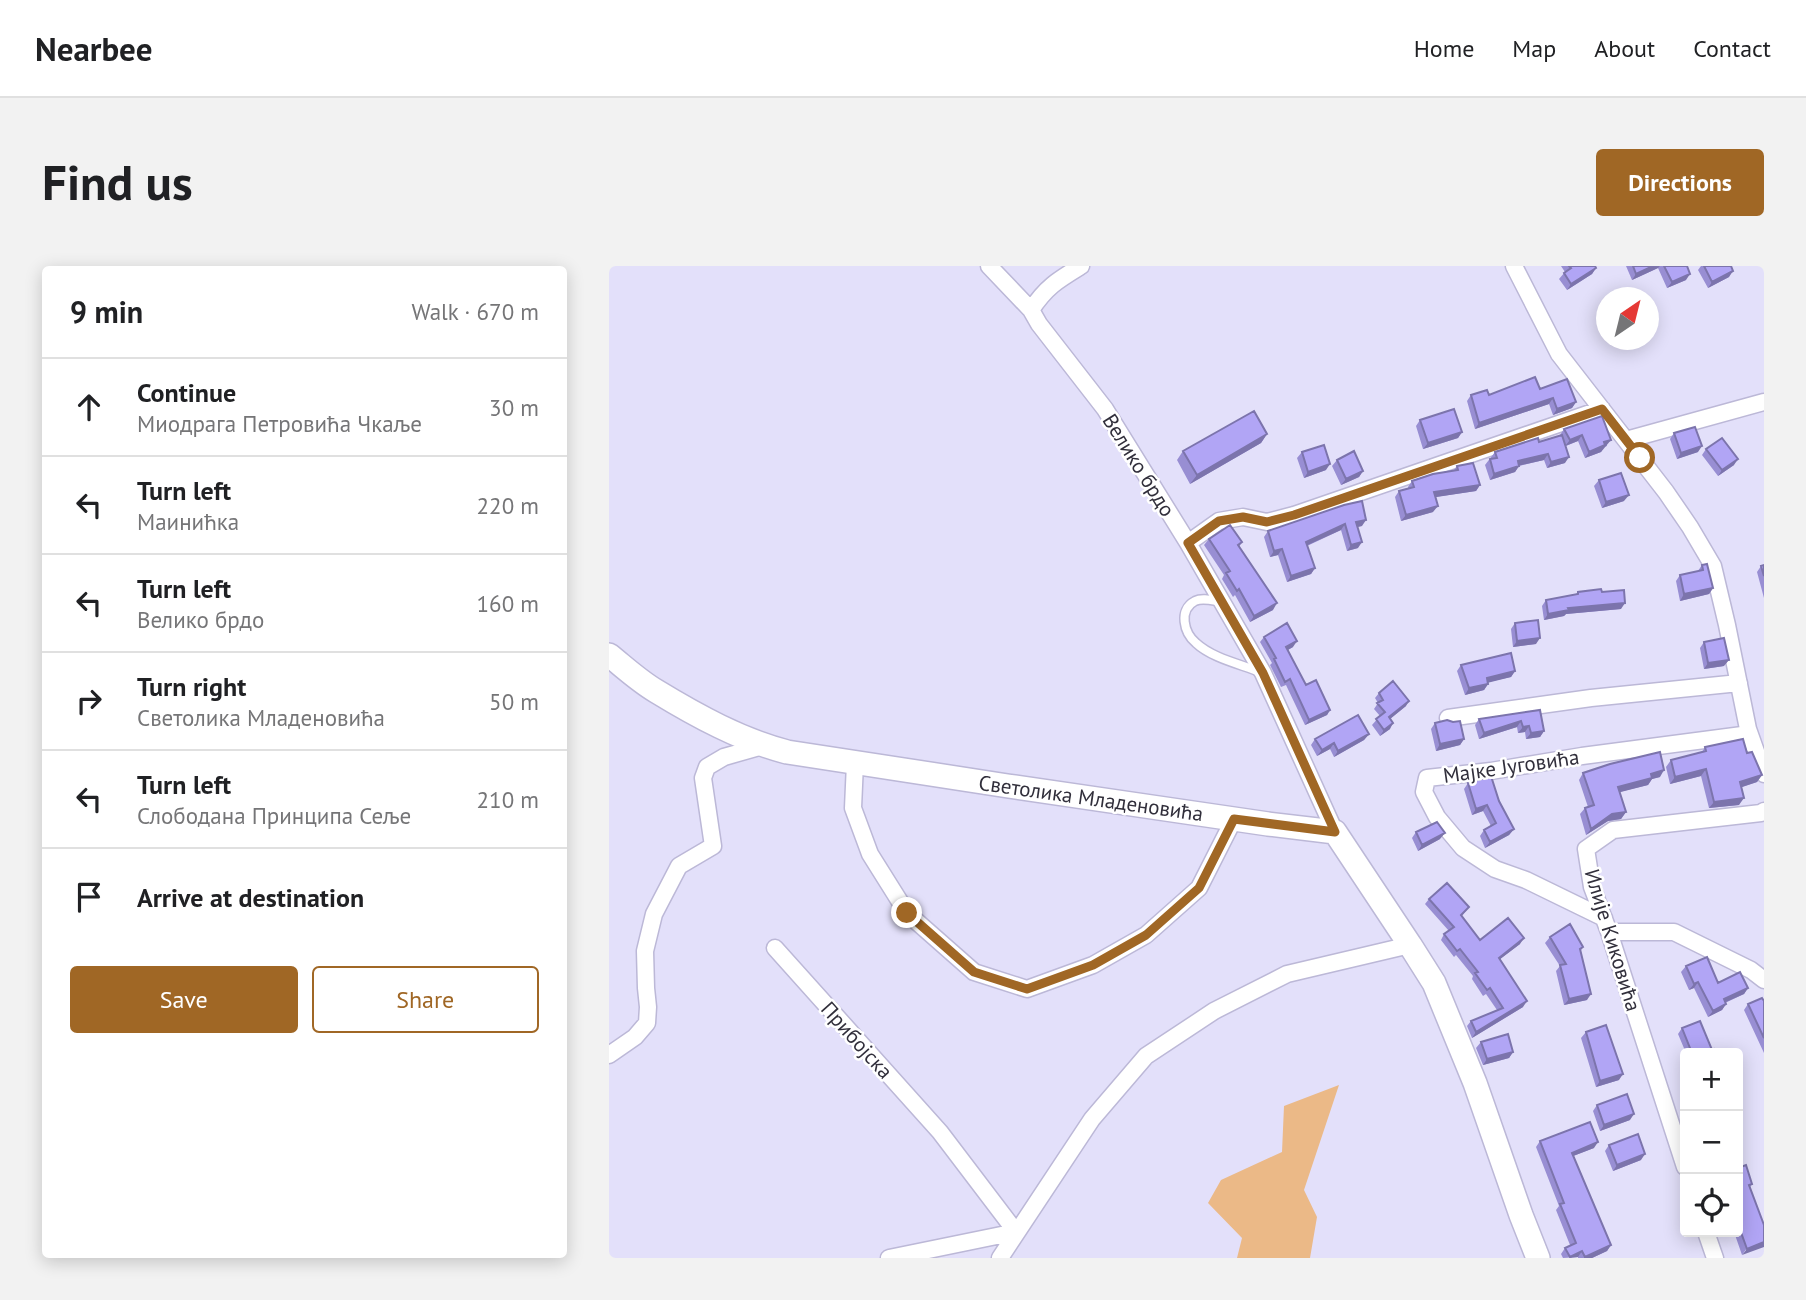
<!DOCTYPE html>
<html lang="en">
<head>
<meta charset="utf-8">
<style>
	body { margin:0; font-family:"PT Sans",sans-serif; background:#f2f2f2; color:#202124 }
	.controls { position:absolute; right:21px; bottom:21px; display:grid; overflow:hidden; border-radius:7px; box-shadow:0 4px 18px #0003 }
	.controls button { width:63px; height:63px; display:grid; place-items:center; padding:0; border:0; border-bottom:2px solid #e0e0e0; background:#fff; color:#202124; font:35px sans-serif }
	.compass { position:absolute; left:987px; top:21px; width:63px; height:63px; border-radius:50%; background:#fff; box-shadow:0 4px 18px #0003; rotate:35deg }
	.stop { position:absolute; width:21px; height:21px; margin:-16px; border:5px solid #a06725; border-radius:50%; background:#fff }
	.stop.end { background:#a06725; border-color:#fff; box-shadow:0 2px 7px #0008 }
	.list { margin:0; padding:0; list-style:none }
	h2 { display:flex; justify-content:space-between; align-items:center; height:91px; margin:0; padding:0 28px; font-size:30px }
	h2 small { font-size:23px; font-weight:400; color:#757577 }
	.list li { display:grid; grid-template-columns:46px 1fr auto; gap:21px; align-items:center; box-sizing:border-box; height:98px; padding:0 28px; border-top:2px solid #e0e0e0 }
	.list b { display:block; font-size:26px; white-space:nowrap }
	.list p { margin:0; font-size:23px; white-space:nowrap; color:#757577 }
	.list em { font-size:23px; font-style:normal; color:#757577 }
	.actions { display:flex; gap:14px; padding:21px 28px }
	.actions a { flex:1; padding:16px 0; border:2px solid #a06725; border-radius:7px; text-align:center; font-size:24px; color:#a06725 }
	.actions .main { background:#a06725; color:#fff }
	.icon { flex:none; width:38px; height:38px; fill:none; stroke:currentColor; stroke-width:2; stroke-linecap:round; stroke-linejoin:round }
	.map { position:relative; flex:none; width:1155px; height:992px; overflow:hidden; border-radius:7px }
	header { display:flex; align-items:center; gap:42px; box-sizing:border-box; height:98px; padding:0 35px; background:#fff; border-bottom:2px solid #e0e0e0 }
	header strong { font-size:33px }
	nav { display:flex; gap:38px; margin-inline-start:auto; font-size:24px }
	.intro { display:flex; align-items:center; justify-content:space-between; box-sizing:border-box; height:168px; padding:0 42px }
	h1 { margin:0; font-size:49px }
	.button { padding:18px 32px; border-radius:7px; background:#a06725; color:#fff; font-size:24px; font-weight:700 }
	main { display:flex; gap:42px; padding:0 42px }
	aside { flex:1; background:#fff; border-radius:7px; box-shadow:0 4px 18px #0003 }
	.map>svg:first-child { display:block }
	.green { fill:#ebb987 }
	.lines { fill:none; stroke-linecap:round; stroke-linejoin:round }
	.lane-casing { stroke:#bcb8d7; stroke-width:11 }
	.street-casing { stroke:#bcb8d7; stroke-width:19 }
	.secondary-casing { stroke:#bcb8d7; stroke-width:26 }
	.lane { stroke:#fff; stroke-width:8 }
	.street { stroke:#fff; stroke-width:16 }
	.secondary { stroke:#fff; stroke-width:23 }
	.wall { fill:#988ed3 }
	.shaded-wall { fill:#7c74ac }
	.building { fill:#b1a5f5; stroke:#7c74ac; stroke-width:2 }
	.route { stroke:#a06725; stroke-width:9 }
	.labels { text-anchor:middle; dominant-baseline:central; stroke-width:5; stroke-linejoin:round; paint-order:stroke }
	.street-label { font-size:21px; fill:#312f3b; stroke:#fff }
</style>
</head>
<body>
<header>
<strong>Nearbee</strong>
<nav><a>Home</a><a>Map</a><a>About</a><a>Contact</a></nav>
</header>
<div class="intro"><h1>Find us</h1><a class="button">Directions</a></div>
<main>
<aside>
<h2>9 min<small>Walk · 670 m</small></h2>
<ul class="list">
<li><svg class="icon" aria-label="ahead" viewBox="0 0 24 24"><path d="M12 20V5M6 11l6-6 6 6"/></svg><div><b>Continue</b><p>Миодрага Петровића Чкаље</p></div><em>30 m</em></li>
<li><svg class="icon" aria-label="left" viewBox="0 0 24 24"><path d="M17 20v-9H6M10 6l-5 5 5 5"/></svg><div><b>Turn left</b><p>Маинићка</p></div><em>220 m</em></li>
<li><svg class="icon" aria-label="left" viewBox="0 0 24 24"><path d="M17 20v-9H6M10 6l-5 5 5 5"/></svg><div><b>Turn left</b><p>Велико брдо</p></div><em>160 m</em></li>
<li><svg class="icon" aria-label="right" viewBox="0 0 24 24"><path d="M7 20v-9h11M14 6l5 5-5 5"/></svg><div><b>Turn right</b><p>Светолика Младеновића</p></div><em>50 m</em></li>
<li><svg class="icon" aria-label="left" viewBox="0 0 24 24"><path d="M17 20v-9H6M10 6l-5 5 5 5"/></svg><div><b>Turn left</b><p>Слободана Принципа Сеље</p></div><em>210 m</em></li>
<li><svg class="icon" aria-label="arrive" viewBox="0 0 24 24"><path d="M6 21V4h12l-3 4 3 4H6"/></svg><div><b>Arrive at destination</b></div></li>
</ul>
<div class="actions"><a class="main">Save</a><a>Share</a></div>
</aside>
<div class="map">
<svg width="1155" height="992" viewBox="0 0 1155 992">
	<rect width="100%" height="100%" fill="#e3e0fa"/>
	<path class="green" d="M730,819l-35,105 13,27 -7,41h-73l5,-20 -34,-35 13,-23 61,-28 2,-46z"/>
	<g class="lines">
		<defs>
			<path id="lane" d="M613,336c-8,-1 -19,-5 -27,-1 -17,9 -11,32 1,42 16,15 44,21 64,29"/>
			<path id="street" d="M380,0l42,44
				M472,0c-23,14 -35,21 -50,44l8,14 66,85 83,134 75,130 72,159
				M905,0l45,88 107,138 24,35 23,39 14,59 21,104 16,45
				M1017,174l138,-38
				M579,277l31,-22 24,-4 24,5 27,-7 308,-106
				M839,452l143,-20 148,-15
				M246,497l-2,45 17,46 37,59 67,59 53,17 66,-24 53,-30 53,-47 35,-69
				M995,652l-78,-38 -31,-11 -32,-21 -26,-31 -13,-25 3,-14 64,-7 91,-15 168,-22
				M1000,666h65l77,38 13,10
				M166,682l165,184 76,100 -127,26
				M0,789l26,-18 12,-14 1,-16 -2,-19 -1,-37 9,-37 25,-48 34,-20 -10,-68 4,-11 17,-10 39,-11
				M1076,901l-76,-235 -17,-45 -6,-38 27,-19 148,-17 3,-2
				M1097,966l9,26
				M391,992l92,-139 54,-63 68,-45 73,-37 123,-29"/>
			<path id="secondary" d="M0,389c15,12 30,26 47,36 41,25 85,49 131,61l221,34 260,38 67,8 75,113 24,38 41,100 46,132 17,43"/>
		</defs>
		<use href="#lane" class="lane-casing"/>
		<use href="#street" class="street-casing"/>
		<use href="#secondary" class="secondary-casing"/>
		<use href="#lane" class="lane"/>
		<use href="#street" class="street"/>
		<use href="#secondary" class="secondary"/>
	</g>
	<path class="wall" d="M952,0h34l1,2 -4,6 -25,16 -8,-11 6,-7z
		M1017,0h61l-1,14 -19,8 -9,-20 -26,12z
		M1092,0h30l-2,11 -21,11 -10,-18z
		M931,123l36,13 -4,6 -19,7 -4,-11 -74,25 -8,-28 4,-6h18z
		M993,150l5,30 -3,1 -3,5 -16,6 -7,-17 -12,5 -1,17 -18,5 -3,-8 -25,6 -4,6 -25,8 -5,-15 10,-13 44,-10 21,-6v-1l4,-6z
		M811,154l42,12 -4,6 -35,11 -7,-23z
		M1065,167l24,19 -21,7 -7,-20z
		M658,168l-6,9 -71,41 -13,-24 6,-9z
		M1097,183l28,16 -16,11 -16,-21z
		M693,186l24,18 -22,8 -7,-20z
		M728,194l26,11 -4,6 -18,8 -9,-19z
		M848,200l23,19 -4,6 -41,6 -2,15 -32,9 -6,-24 4,-6 9,-3v-1l4,-6 42,-11z
		M990,214l25,21 -22,7 -8,-22z
		M735,239l18,21 -5,1 1,21 -11,3 -6,-21 -34,16 8,22 -4,6 -24,8 -9,-27 -8,2 -6,-20 4,-6z
		M600,273l33,3 -3,5 34,63 -23,12 -15,-27 -2,2 -11,-18 2,-4 -20,-30z
		M1093,299l11,23 -4,6 -29,7 -4,-20 4,-6 18,-4z
		M1155,299v33l-7,-26 4,-6z
		M969,326h24l19,17 -55,5 -2,2 -20,4 -2,-14 4,-6 30,-6z
		M906,357l21,21 -23,3 -2,-18z
		M655,371l29,10 -5,3 18,35 24,25 -3,5 -22,10 -19,-40 -5,2 -11,-22 2,-2 -12,-21z
		M1095,376l20,24 -20,3 -4,-21z
		M852,399l54,6 -4,6 -23,5v2l-4,6 -19,5 -8,-24z
		M770,427l27,13 -16,13v10l-10,7 -8,-11 8,-9 -6,-7 4,-6 -3,-5z
		M931,444l4,21 -4,6 -14,2 -1,-7 -7,1 -1,-6 -38,12 -4,-14 4,-6z
		M826,457l29,16 -4,6 -24,6 -5,-22z
		M760,468l-5,6 -30,17 -4,-8 -13,7 -6,-11 4,-6z
		M1096,481l42,6 15,22 -5,7 -15,5 -3,18 -30,3 -8,-32 -31,8 -4,-17 5,-7 31,-8z
		M974,507l77,4 -8,2 -4,6 -29,7 7,20 -5,7 -13,2 -22,14 -6,-21 5,-6 3,-1 -9,-27z
		M859,517l31,18 15,28 -5,6 -24,13 -5,-12 4,-6 7,-4 -8,-15 -11,4 -8,-26z
		M807,566l24,7 -22,12 -6,-13z
		M820,633l40,8 -7,9 18,24 40,4 -20,15 23,48 -51,31 -5,-12 4,-5 26,-11 -11,-16 -3,2 -11,-17 1,-3 -17,-21 -2,2 -13,-17 3,-6 5,-3 -24,-27z
		M941,671l33,10 -3,5 7,48 -23,5 -8,-34 4,-5 -15,-23z
		M1077,700l32,17 30,5 -4,6 -19,9 1,1 -4,6 -14,7 -14,-29 -5,2 -8,-18z
		M1155,735v52l-20,-43 4,-6z
		M1073,762l30,22 4,3h-30l-8,-19z
		M977,766l33,48 -23,7 -15,-49z
		M872,776l32,10 -4,6 -26,7 -7,-17z
		M988,839l33,15 -30,11 -7,-20z
		M931,875l54,7 -21,8 38,89 -4,6 -15,7h-14v-1l-15,1 -2,-4 4,-6 5,-3 -14,-35 3,-4 -23,-59z
		M1000,879l32,15 -28,11 -8,-20z
		M1129,902l14,16 -2,3 14,38 -22,30 -8,-23h4z"/>
	<path class="shaded-wall" d="M1044,0h7l-2,2 -26,12 4,-6z
		M987,2l-4,6 -25,16 4,-6z
		M1124,5l-4,6 -21,11 4,-6z
		M1081,8l-4,6 -19,8 5,-6z
		M944,132l-4,6 -74,25 4,-6z
		M967,136l-4,6 -19,7 4,-6z
		M853,166l-4,6 -35,11 5,-6z
		M658,168l-6,9 -71,41 7,-9z
		M973,169l-4,6 -13,5 5,-6z
		M1002,174l-10,12 -16,6 4,-6 15,-10z
		M1093,180l-4,6 -21,7 4,-6z
		M939,188l-4,6 -31,7 5,-6z
		M960,191l-4,6 -18,5 4,-6z
		M1129,193l-4,6 -16,11 4,-6z
		M721,198l-4,6 -22,8 4,-6z
		M910,200l-4,6 -25,8 4,-6z
		M754,205l-4,6 -18,8 5,-6z
		M871,219l-4,6 -46,7 4,-6z
		M1020,229l-5,6 -22,7 4,-6z
		M829,240l-5,6 -32,9 5,-6z
		M757,254l-4,6 -10,2 4,-6z
		M736,258l-4,6 -40,18 5,-6z
		M753,276l-4,6 -11,3 4,-6z
		M673,283l-4,6 -8,2 4,-6z
		M706,302l-4,6 -24,8 4,-6z
		M1104,322l-4,6 -29,7 4,-7z
		M668,337l-4,7 -23,12 4,-6z
		M1016,337l-4,6 -55,5 -2,2 -20,4 4,-6 20,-6z
		M931,372l-4,6 -23,3 4,-6z
		M688,375l-4,6 -11,6 4,-6z
		M1120,394l-5,6 -20,3 4,-6z
		M906,405l-4,6 -28,7 4,-6z
		M879,418l-4,6 -19,5 4,-7z
		M800,435l-3,5 -21,17 4,-6z
		M721,444l-3,5 -22,10 4,-5z
		M912,455l-4,6 -38,12 5,-6z
		M784,457l-3,6 -10,7 4,-6z
		M920,460l-4,6 -7,1 5,-6z
		M935,465l-4,6 -14,2 5,-6z
		M760,468l-5,6 -30,17 4,-6z
		M855,473l-4,6 -24,6 4,-7z
		M725,477l-4,6 -13,7 5,-6z
		M1097,503l-5,7 -31,8 5,-7z
		M1055,504l-4,7 -8,2 -4,6 -35,9 5,-7 33,-13z
		M1153,509l-5,7 -21,7 4,-7z
		M1135,532l-5,7 -30,3 5,-6z
		M878,539l-4,6 -11,4 4,-6z
		M1017,546l-5,7 -13,2 -22,14 5,-6 21,-15z
		M905,563l-5,6 -24,13 5,-6z
		M836,567l-5,6 -22,12 4,-6z
		M915,672l-4,6 -25,19 4,-5z
		M1089,716l-4,6 -5,2 5,-6z
		M1139,722l-4,6 -25,11 5,-6z
		M982,728l-4,6 -23,5 5,-6z
		M918,735l-4,6 -51,31 4,-6z
		M1117,738l-4,6 -14,7 5,-6z
		M904,786l-4,6 -26,7 4,-6z
		M1014,808l-4,6 -23,7 4,-6z
		M1025,848l-4,6 -30,11 4,-6z
		M989,876l-4,6 -26,10 4,-5z
		M1036,888l-4,6 -28,11 4,-6z
		M1155,976v5l-22,8 5,-6z
		M1002,979l-4,6 -15,7h-8z
		M973,985l-4,6 -9,1 1,-1z"/>
	<path class="building" d="M960,0h26l1,2 -25,16 -7,-11 7,-5z
		M1024,0h20l-17,8z
		M1055,0h23l3,8 -18,8z
		M1095,0h27l2,5 -21,11z
		M926,111l5,12 27,-10 9,23 -19,7 -4,-11 -74,25 -8,-28 16,-5 2,5z
		M845,143l8,23 -34,11 -8,-23z
		M645,145l13,23 -70,41 -14,-24z
		M993,150l9,24 -7,2 1,3 -16,7 -7,-17 -12,5 -6,-11z
		M1086,161l7,19 -21,7 -7,-20z
		M953,169l7,22 -18,5 -3,-8 -30,7 1,5 -25,8 -4,-15 7,-1 -2,-6 43,-14 1,4z
		M1113,172l16,21 -16,11 -16,-21z
		M715,179l6,19 -22,8 -6,-20z
		M745,185l9,20 -17,8 -9,-19z
		M864,197l7,22 -46,7 4,14 -32,9 -7,-24 15,-4 -2,-6 21,-7 25,-4 -1,-4z
		M1012,207l8,22 -23,7 -7,-22z
		M753,235l4,19 -10,2 6,20 -11,3 -6,-21 -39,18 9,26 -24,8 -9,-27 -8,2 -6,-20 76,-26z
		M621,259l12,17 -4,3 39,58 -23,13 -15,-27 -2,2 -11,-18 4,-2 -21,-32z
		M1098,298l6,24 -29,6 -4,-19 23,-5 -1,-5z
		M1155,299v11l-3,-10z
		M992,323l1,3 22,-2 1,13 -57,5 1,2 -21,4 -2,-14 32,-6v-2z
		M929,354l2,18 -23,3 -2,-18z
		M678,357l10,18 -11,6 20,38 10,-5 14,30 -21,10 -19,-41 -5,3 -11,-23 2,-1 -12,-21z
		M1115,372l5,22 -21,3 -4,-21z
		M902,387l4,18 -28,7 1,6 -19,4 -8,-23z
		M784,415l16,20 -20,16 4,6 -9,7 -8,-11 9,-7 -8,-9 6,-3 -4,-7z
		M931,444l4,21 -13,2 -2,-7 -6,1 -2,-6 -37,12 -5,-14z
		M749,449l11,19 -31,17 -4,-8 -12,7 -7,-11z
		M838,454l6,2 7,-1 4,18 -24,5 -5,-21z
		M1134,473l4,14 5,-1 10,23 -22,7 4,16 -30,4 -8,-33 -31,8 -4,-17 35,-9 -1,-4z
		M1051,486l4,18 -13,4 1,4 -34,9 8,25 -14,2 -21,15 -6,-21 9,-3 -11,-32 27,-9z
		M882,510l8,25 15,28 -24,13 -6,-12 12,-7 -9,-18 -11,4 -8,-26z
		M828,556l8,11 -23,12 -6,-13z
		M838,617l22,24 -8,8 19,25 28,-22 16,20 -25,20 28,43 -51,31 -5,-11 32,-13 -13,-20 -3,2 -12,-17 3,-1 -18,-23 -3,2 -13,-17 10,-7 -25,-28z
		M961,658l13,23 -3,2 11,45 -22,5 -9,-34 6,-1 -16,-27z
		M1098,691l11,26 22,-11 8,16 -24,11 2,5 -13,7 -15,-29 -4,2 -8,-18z
		M1153,732l2,3v37l-16,-34z
		M1091,755l12,29 2,-1 2,4h-24l-10,-25z
		M997,759l17,49 -23,7 -14,-49z
		M899,768l5,18 -26,7 -6,-17z
		M1018,828l7,20 -30,11 -7,-20z
		M981,856l8,20 -26,11 39,92 -26,12 -3,-6 -12,6 -5,-9 11,-5 -16,-39 4,-1 -24,-62z
		M1029,868l7,20 -28,11 -8,-20z
		M1137,899l6,19 -3,1 15,40v17l-17,7 -9,-25v-56z"/>
	<g class="lines">
		<path class="route" d="M298,647l67,59 53,17 66,-24 53,-30 53,-47 35,-69 101,13 -72,-159 -75,-130 31,-22 24,-4 24,5 27,-7 308,-106 38,49"/>
	</g>
	<g class="labels">
		<g class="street-label">
			<text transform="translate(530 199) rotate(58)">Велико брдо</text>
			<text transform="translate(902 500) rotate(-8)">Мајке Југовића</text>
			<text transform="translate(482 532) rotate(8)">Светолика Младеновића</text>
			<text transform="translate(1004 674) rotate(73)">Илије Киковића</text>
			<text transform="translate(248 774) rotate(48)">Прибојска</text>
		</g>
	</g>
</svg>
<div class="controls">
<button>+</button>
<button>−</button>
<button><svg class="icon" aria-label="locate" viewBox="0 0 24 24"><circle cx="12" cy="12" r="6"/><path d="M12 2v4M12 18v4M2 12h4M18 12h4"/></svg></button>
</div>
<svg class="compass" viewBox="-18 -18 36 36"><path d="M0-13l5 13h-10z" fill="#e53935"/><path d="M0 13l5-13h-10z" fill="#757577"/></svg>
<div class="stop" style="left:1031px;top:192px"></div>
<div class="stop end" style="left:298px;top:647px"></div>
</div>
</main>
</body>
</html>
